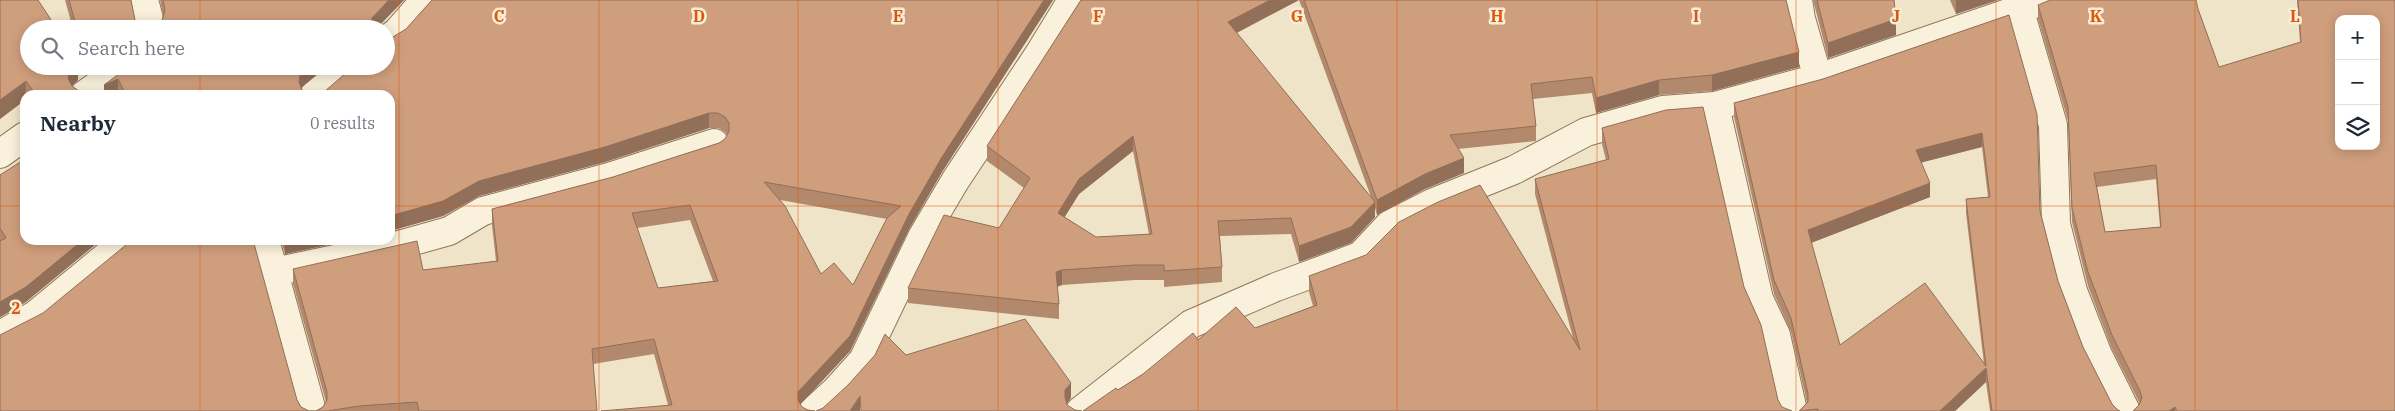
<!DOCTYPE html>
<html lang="en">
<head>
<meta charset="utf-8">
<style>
	body { margin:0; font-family:"IBM Plex Serif",serif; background:#f6f6f7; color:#1f2937 }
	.controls { position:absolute; right:15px; top:15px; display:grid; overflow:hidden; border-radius:10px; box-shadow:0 2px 12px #0003 }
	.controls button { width:45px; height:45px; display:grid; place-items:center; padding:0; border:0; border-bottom:1px solid #e0e1e3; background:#fff; color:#1f2937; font:25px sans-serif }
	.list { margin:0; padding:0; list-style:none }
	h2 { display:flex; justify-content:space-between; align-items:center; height:65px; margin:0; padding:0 20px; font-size:21px }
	h2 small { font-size:16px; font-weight:400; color:#747a83 }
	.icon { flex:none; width:28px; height:28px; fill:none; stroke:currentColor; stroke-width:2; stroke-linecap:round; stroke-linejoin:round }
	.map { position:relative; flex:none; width:2395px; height:411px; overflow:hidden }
	.search { position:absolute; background:#fff; box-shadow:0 2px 12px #0003; left:20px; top:20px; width:375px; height:55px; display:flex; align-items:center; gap:12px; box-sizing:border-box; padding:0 18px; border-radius:28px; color:#747a83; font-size:19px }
	.panel { position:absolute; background:#fff; box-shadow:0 2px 12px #0003; left:20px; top:90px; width:375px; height:155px; border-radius:15px }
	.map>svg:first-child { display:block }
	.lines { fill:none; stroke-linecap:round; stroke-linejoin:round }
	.minor-casing { stroke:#8d765c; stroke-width:30 }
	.minor { stroke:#faf1dc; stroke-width:28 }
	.wall { fill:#b2896c; fill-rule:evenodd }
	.shaded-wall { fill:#916f58 }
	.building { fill:#cf9f7d; stroke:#916f58; fill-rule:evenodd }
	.grid { fill:none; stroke:#df570d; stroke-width:1; stroke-opacity:0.55 }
	.grid-label { font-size:16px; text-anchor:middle; font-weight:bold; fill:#df570d; stroke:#f7eed8; stroke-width:5; stroke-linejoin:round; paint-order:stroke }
</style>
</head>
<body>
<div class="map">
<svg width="2395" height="411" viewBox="0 0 2395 411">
	<rect width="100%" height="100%" fill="#f0e4c8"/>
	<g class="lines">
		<defs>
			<path id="minor" d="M144,0l6,23 -1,6
				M1798,0l3,19 17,59
				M2019,8l34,117 3,99 17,67 25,64 28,56
				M386,40l11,-8 28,-32
				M84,95l41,-29
				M314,95l37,-29
				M1715,106l44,193 17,36 17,76
				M0,154l25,-18
				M265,240l47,171
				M274,272l118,-25 57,-16 34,-20 126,-34 105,-34
				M0,335l35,-20 91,-75
				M813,411l23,-21 27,-30 59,-123 33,-56 84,-127 33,-54
				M1080,411l111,-87 85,-37 84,-31 29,-31 43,-22 82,-33 72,-38 77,-22 52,-4 103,-28 228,-78"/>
		</defs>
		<use href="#minor" class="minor-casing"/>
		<use href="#minor" class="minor"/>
	</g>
	<path class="wall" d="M0,0l78,66v14l-6,6 7,9h-54v5l-25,19z
		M65,0h66l4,20 4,6 7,3h-73z
		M160,0h244l-28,29h-226l5,-1 6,-4 2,-8z
		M432,0h621l-111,172 -33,57 -59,122 -50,53 -132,1 -14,-51 -61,10 4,47h-597l297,-11 4,7 8,4h7l7,-4 3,-5 -33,-118v-15l130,1 73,-9 -4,-36v-16l121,-32 106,-34 6,-4 2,-4 -2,-3 -7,-4h-9l-104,34 -126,34 -36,20 -53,15v-136l-66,-3 64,-52 18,-11zM780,200l107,19 -34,66 -32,-11zM690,220l23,61 -55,7 -21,-60z
		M1081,0h705l13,67 -87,24 -53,4 -63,18 -4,-20 -59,6 3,27v15l-78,8 6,24 -39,16 -48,26 -2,-7v9l-24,26 -52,19 -8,-28 -71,2 2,31v15l-58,5v-7h-29l-73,5 -5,2 2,17v15l-151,-16v-15l91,-60 25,-40 -37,-27v-15zM1299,0l72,197 -134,-164zM1133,151l16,83 -53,3 -32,-20 15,-23z
		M1813,0h81l2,35 -68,23z
		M1950,0h48l-42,14z
		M2297,0h98v411h-262l7,-7 -28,-55 -24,-63 -16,-64 -4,-101 -30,-102v-14l160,4 21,58 81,-25zM2156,179l4,48 -55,5 -8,-45z
		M2009,15l31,196 18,70 25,66 29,57 6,6 2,1h-130l-4,-29 -31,29h-156l8,-8 -16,-71 -17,-38 -40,-177v-14l89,-24zM1982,147l6,50 -22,2v14l18,151 -144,-19 -29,-102 119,-46 -9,-35z
		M84,66h15l-13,8z
		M130,66l171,22 1,2 6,4 6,1h-210z
		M1602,128l142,159 17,38 -678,86 115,-71 57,-12 58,-22 -4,-14v-16l264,62 -38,-144v-15l71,-19 -4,-16z
		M0,175l26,127 -26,15z
		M281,240h69l-65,14z"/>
	<path class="shaded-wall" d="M389,0h15l-28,29h-5l1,-11z
		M1044,0h9l-111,172 -33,57 -59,122 -52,56v-15l111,-178 33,-57z
		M1270,0h29l-71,37v-15z
		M1956,0h42l-42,14z
		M1896,19v16l-68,23v-15z
		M1799,52v15l-87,24v-16z
		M74,66h4v14l-8,8 -2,-10 2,-8z
		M86,66h13l-13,8z
		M308,66h19l-27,23 -1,-7 1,-8z
		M118,79v16h-14v-10z
		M1659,80v15l-63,18v-15z
		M26,81l-1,19 -25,19v-19z
		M79,91v4h-10z
		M709,113v15l-104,34 -126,34 -36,20 -53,15v-15l89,-35z
		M1982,133v14l-66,17v-14z
		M1133,136v15l-54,43 -21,34v-15l21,-34z
		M1464,158v15l-39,16 -48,26v-15l48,-26z
		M1930,183v14l-122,47v-14z
		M1375,202v15l-24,26 -52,19v-16z
		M83,240h18l-75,62 -26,15v-15z
		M285,240h65l-65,14z
		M1062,270v15l-6,2v-15z
		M1986,368v14l-31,29h-15z
		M1071,383v15l-6,8v-16z
		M860,396v15h-10z
		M2175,407v4h-6z"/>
	<path class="building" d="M0,0h38l19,29h-28v37h45l-4,4 -2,8 4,8 7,5 -10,4h-33l-10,-14 -26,19z
		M69,0h62l4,20 4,6 7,3h-69z
		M163,0h226l-17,18 -1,9v2h-221l5,-1 6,-4 4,-14z
		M432,0h612l-102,157 -33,57 -59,122 -52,56v8l4,7 6,3 7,1h-214l71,-6 -18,-66 -62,10 5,62h-178l-2,-9 -58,4 -32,5h-327v-76l43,-22 89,-73h121l44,160 4,7 8,4h7l7,-4 4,-7v-8l-34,-123 124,-28 6,29 75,-9 -6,-52 121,-32 106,-34 6,-4 4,-8v-8l-4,-6 -7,-4h-9l-104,34 -126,34 -36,20 -53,15v-121h-74l8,-3 30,-26h32v-26h2l18,-11zM764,182l137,24 -14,12 -34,67 -19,-22 -13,11 -36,-68zM690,205l28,76 -60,7 -26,-75z
		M1081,0h189l-42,22 147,180 -24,25 -52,19 -8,-28 -73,3 4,46 -58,4v-6h-29l-73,5 -6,2 3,32 -151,-16 36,-73 55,13 31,-50 -43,-32zM1133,136l19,98 -56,3 -38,-24 21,-34z
		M1304,0h482l13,52 -87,23 -53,5 -63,18 -4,-21 -61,7 5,42 -86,9 14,23 -39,16 -48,26z
		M1817,0h77l2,19 -68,24z
		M2050,0h146l2,9 21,58 82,-25 -3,-42h97v411h-218l-2,-4 -6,4h-36l6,-6 3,-7 -2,-7 -28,-56 -24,-63 -16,-64 -4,-101 -30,-102zM2339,19h37v127h-37zM2156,165l5,62 -56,5 -11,-59z
		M2009,15l28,99 3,97 18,70 25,66 29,57 6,6 2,1h-128l-6,-43 -46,43h-122v-2l-19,2 9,-9v-8l-17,-76 -17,-38 -40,-177 89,-24zM1982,133l8,64 -24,2 20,167 -61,-83 -85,62 -32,-115 122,-47 -14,-33z
		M130,66h178l-8,8 -1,8 3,8 6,4 6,1h-188l-8,-16 -14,6z
		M1703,107l41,180 17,38 17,75 4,7 10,4h-709l33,-23 2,2 25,-16 50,-41 5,7 38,-33 19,21 62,-23 -8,-29 57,-21 33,-33 39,-20 42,-17 100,165 -45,-171 74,-20 -7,-31 64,-18z
		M25,159v81h58l-57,47 -26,15v-61l6,-3 -6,-10v-53z
		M1025,319l46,64 -6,7v7l2,8 8,5 7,1h-221l-1,-15 -10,15h-34l7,-3 25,-23 27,-30 10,-21 21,21z"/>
	<path class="grid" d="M200,0v29M399,0v411M599,0v411M798,0v411M998,0v411M1198,0v411M1397,0v411M1597,0v411M1796,0v411M1996,0v411M2195,0v411M200,66v29M0,206h25M390,206h2005M200,240v171"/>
	<g class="grid-label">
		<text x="499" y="22">C</text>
		<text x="699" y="22">D</text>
		<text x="898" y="22">E</text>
		<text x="1098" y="22">F</text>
		<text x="1297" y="22">G</text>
		<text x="1497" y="22">H</text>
		<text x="1696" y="22">I</text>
		<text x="1896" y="22">J</text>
		<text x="2096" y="22">K</text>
		<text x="2295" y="22">L</text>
		<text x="16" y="314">2</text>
	</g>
</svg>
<div class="controls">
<button>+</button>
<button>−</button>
<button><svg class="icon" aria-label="layers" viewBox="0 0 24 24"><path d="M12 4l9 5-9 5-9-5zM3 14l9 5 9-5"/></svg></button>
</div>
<div class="search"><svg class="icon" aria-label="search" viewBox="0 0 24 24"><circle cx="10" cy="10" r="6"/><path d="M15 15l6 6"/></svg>Search here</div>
<section class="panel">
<h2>Nearby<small>0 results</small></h2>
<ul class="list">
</ul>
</section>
</div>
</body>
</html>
